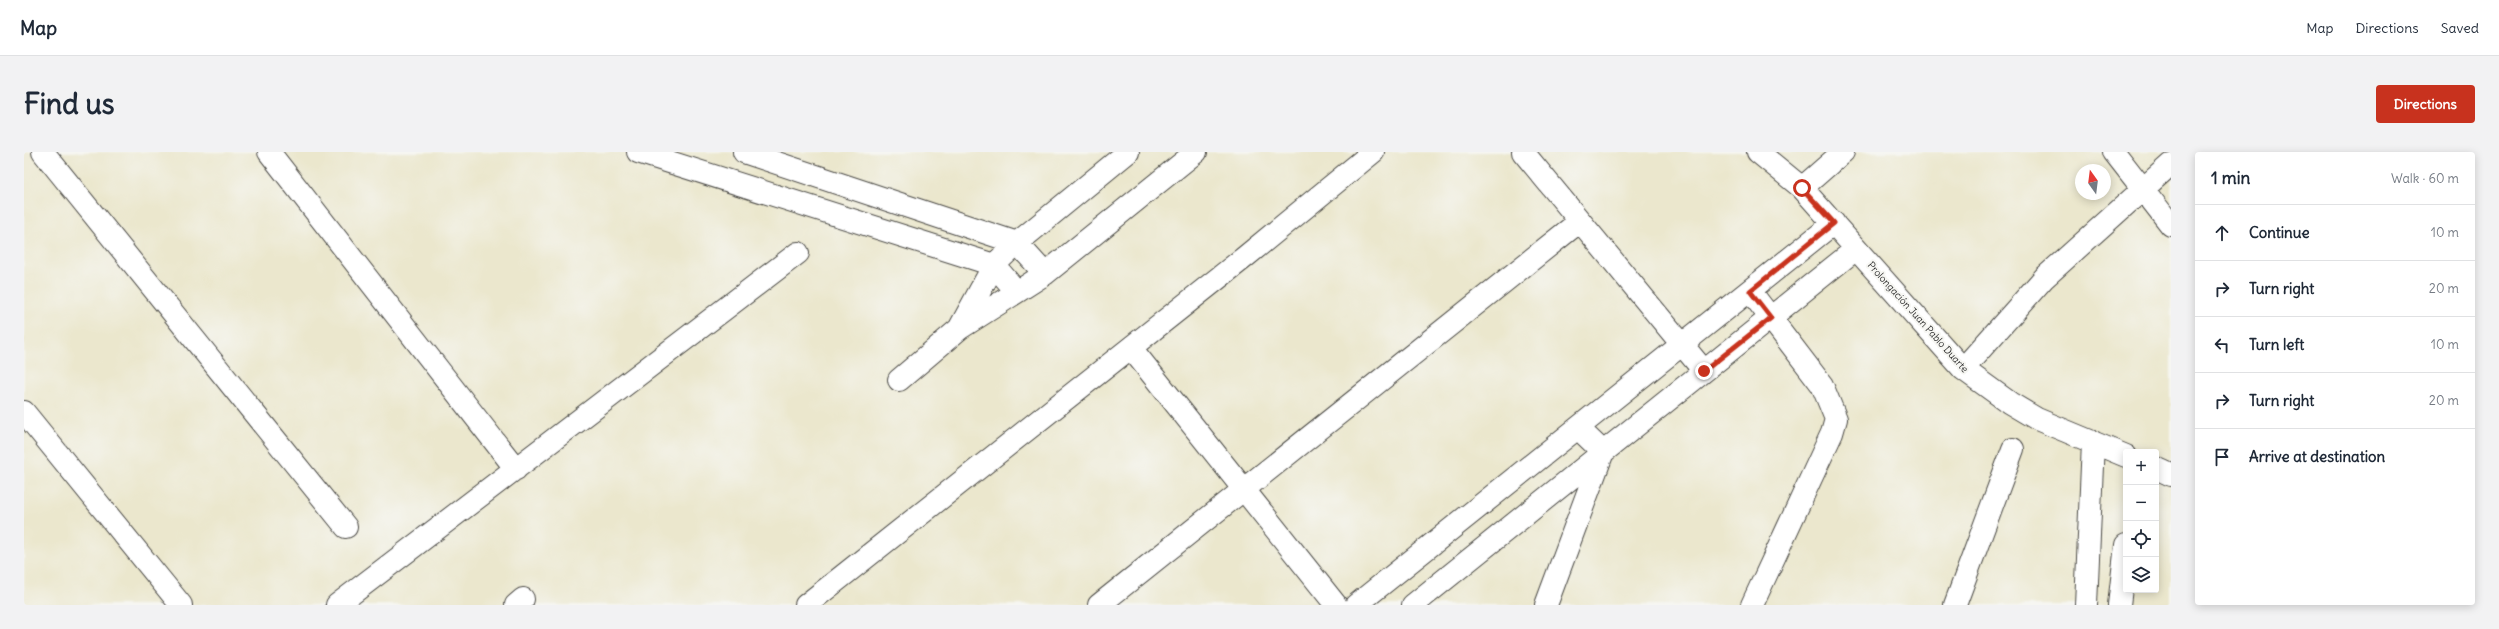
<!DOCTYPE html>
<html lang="en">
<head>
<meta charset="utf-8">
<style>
	body { margin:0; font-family:Delius,sans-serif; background:#f2f2f3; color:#1f2937 }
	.controls { position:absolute; right:12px; bottom:12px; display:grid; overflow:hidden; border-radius:4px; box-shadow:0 2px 10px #0003 }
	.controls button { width:36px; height:36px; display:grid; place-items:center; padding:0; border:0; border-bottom:1px solid #e0e1e3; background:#fff; color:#1f2937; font:20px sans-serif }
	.compass { position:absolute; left:2051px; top:12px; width:36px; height:36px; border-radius:50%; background:#fff; box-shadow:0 2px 10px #0003; rotate:346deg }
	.stop { position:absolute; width:12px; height:12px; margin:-9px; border:3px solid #c8321e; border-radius:50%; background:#fff }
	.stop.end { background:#c8321e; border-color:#fff; box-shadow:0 1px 4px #0008 }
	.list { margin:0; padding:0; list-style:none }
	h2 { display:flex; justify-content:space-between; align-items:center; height:52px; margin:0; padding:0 16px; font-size:17px }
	h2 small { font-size:13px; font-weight:400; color:#747a83 }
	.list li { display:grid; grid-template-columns:26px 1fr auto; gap:12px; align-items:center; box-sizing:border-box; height:56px; padding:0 16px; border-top:1px solid #e0e1e3 }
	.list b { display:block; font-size:15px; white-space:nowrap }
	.list em { font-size:13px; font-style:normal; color:#747a83 }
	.icon { flex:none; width:22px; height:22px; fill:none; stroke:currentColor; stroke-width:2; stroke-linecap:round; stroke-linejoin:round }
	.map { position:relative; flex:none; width:2147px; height:453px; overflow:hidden; border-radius:4px }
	header { display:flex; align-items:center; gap:24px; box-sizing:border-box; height:56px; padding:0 20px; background:#fff; border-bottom:1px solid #e0e1e3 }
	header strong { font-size:19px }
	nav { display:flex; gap:22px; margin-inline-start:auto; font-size:14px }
	.intro { display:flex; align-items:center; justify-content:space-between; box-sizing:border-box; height:96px; padding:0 24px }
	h1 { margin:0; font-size:28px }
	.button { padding:10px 18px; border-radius:4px; background:#c8321e; color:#fff; font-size:14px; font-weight:700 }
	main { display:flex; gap:24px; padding:0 24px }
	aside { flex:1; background:#fff; border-radius:4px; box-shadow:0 2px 10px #0003 }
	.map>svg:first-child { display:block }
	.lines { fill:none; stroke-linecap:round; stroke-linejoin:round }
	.minor-casing { stroke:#484743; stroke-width:24 }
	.minor { stroke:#fff; stroke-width:22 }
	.route { stroke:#c8321e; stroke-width:5 }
	.labels { text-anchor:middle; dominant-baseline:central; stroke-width:4; stroke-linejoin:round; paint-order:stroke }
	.street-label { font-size:10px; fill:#2b2b2b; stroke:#f6f6f2 }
</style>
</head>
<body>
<header>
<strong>Map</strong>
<nav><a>Map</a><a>Directions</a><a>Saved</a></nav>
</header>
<div class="intro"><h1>Find us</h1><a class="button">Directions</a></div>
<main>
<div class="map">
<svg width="2147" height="453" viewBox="0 0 2147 453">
	<rect width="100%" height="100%" fill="#f6f6f2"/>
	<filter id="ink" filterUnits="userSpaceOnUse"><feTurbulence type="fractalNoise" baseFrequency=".025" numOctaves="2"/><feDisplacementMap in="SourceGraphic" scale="8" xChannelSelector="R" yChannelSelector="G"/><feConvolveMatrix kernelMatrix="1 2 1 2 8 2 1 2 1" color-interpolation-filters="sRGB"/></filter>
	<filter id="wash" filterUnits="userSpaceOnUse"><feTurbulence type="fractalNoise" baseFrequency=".012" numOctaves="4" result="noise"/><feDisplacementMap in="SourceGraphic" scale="16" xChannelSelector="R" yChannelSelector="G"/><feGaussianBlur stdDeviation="0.9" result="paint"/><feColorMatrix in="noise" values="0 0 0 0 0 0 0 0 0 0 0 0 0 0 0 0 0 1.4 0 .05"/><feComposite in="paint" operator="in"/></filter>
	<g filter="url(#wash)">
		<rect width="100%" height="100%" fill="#ebe7cd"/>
	</g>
	<g filter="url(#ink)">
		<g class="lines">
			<defs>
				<path id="minor" d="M19,0l303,375
					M245,0l247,317
					M614,0l356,113 23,27
					M720,0l273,91 28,31
					M1104,0l-111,91 -23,22 -35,64 86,-55 151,-122
					M1499,0l181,219
					M1734,0l44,36 161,181 47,34 27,16 89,37
					M2090,0l57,73
					M1778,36l41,-36
					M1726,139l72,94 14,34 -4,14 -80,172
					M1107,196l205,257
					M1939,217l81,-91 127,-114
					M875,228l60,-51
					M0,260l157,193
					M2132,316l15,7
					M313,453l461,-352
					M492,453l7,-6
					M782,453l439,-348 128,-105
					M1075,453l481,-384
					M1332,453l478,-382
					M1389,453l443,-356
					M1522,453l57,-153 -25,-24
					M1931,453l58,-156
					M2062,453l7,-163
					M2095,453l7,-60"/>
			</defs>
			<use href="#minor" class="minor-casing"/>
			<use href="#minor" class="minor"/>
		</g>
	</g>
	<g class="lines" filter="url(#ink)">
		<path class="route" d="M1680,219l67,-53 -21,-27 84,-68 -32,-35"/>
	</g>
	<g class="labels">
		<g class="street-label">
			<text transform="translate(1894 165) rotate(48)">Prolongación Juan Pablo Duarte</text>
		</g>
	</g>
</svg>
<div class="controls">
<button>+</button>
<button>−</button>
<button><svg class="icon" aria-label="locate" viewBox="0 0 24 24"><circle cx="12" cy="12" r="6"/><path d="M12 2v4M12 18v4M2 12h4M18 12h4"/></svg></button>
<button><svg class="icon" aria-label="layers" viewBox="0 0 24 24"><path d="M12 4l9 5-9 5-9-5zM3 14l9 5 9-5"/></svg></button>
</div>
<svg class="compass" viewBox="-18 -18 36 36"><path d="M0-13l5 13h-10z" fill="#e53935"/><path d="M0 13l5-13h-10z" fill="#747a83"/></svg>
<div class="stop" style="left:1778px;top:36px"></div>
<div class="stop end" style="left:1680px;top:219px"></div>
</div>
<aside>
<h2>1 min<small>Walk · 60 m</small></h2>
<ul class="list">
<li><svg class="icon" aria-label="ahead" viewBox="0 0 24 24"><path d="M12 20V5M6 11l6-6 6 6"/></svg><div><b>Continue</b></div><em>10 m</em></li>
<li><svg class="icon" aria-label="right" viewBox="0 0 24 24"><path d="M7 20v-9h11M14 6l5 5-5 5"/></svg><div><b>Turn right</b></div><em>20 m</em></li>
<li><svg class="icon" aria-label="left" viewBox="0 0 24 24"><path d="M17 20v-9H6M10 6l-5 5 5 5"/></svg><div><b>Turn left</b></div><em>10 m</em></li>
<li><svg class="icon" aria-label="right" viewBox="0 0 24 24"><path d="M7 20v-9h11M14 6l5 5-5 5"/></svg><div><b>Turn right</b></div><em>20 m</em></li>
<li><svg class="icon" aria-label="arrive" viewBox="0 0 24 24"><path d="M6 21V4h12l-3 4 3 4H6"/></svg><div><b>Arrive at destination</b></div></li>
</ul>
</aside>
</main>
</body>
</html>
